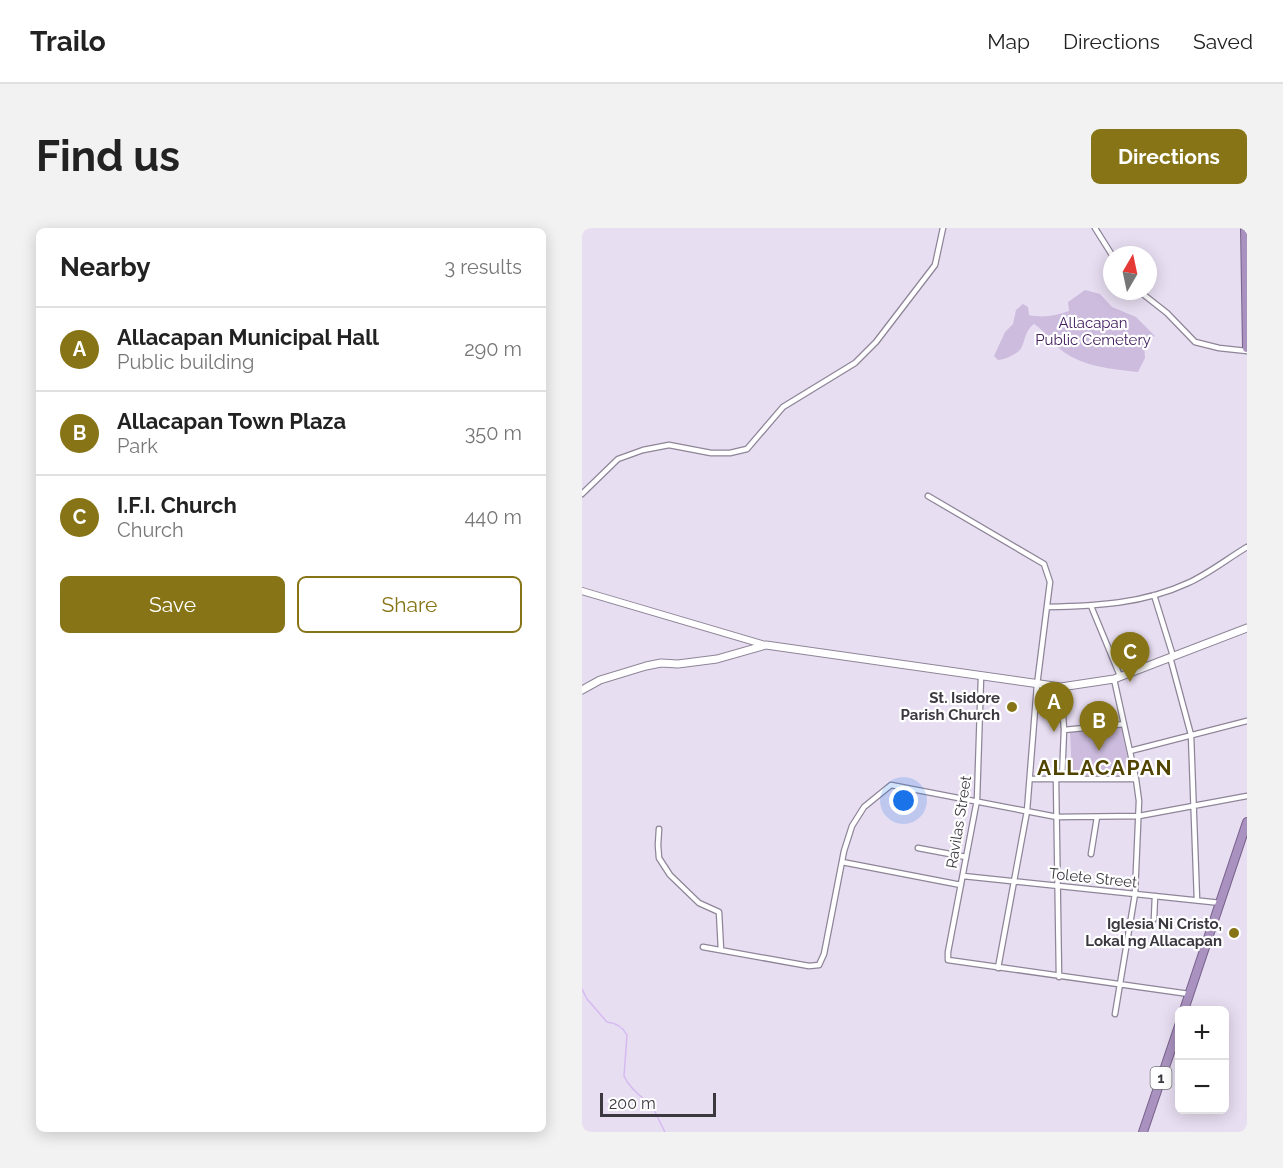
<!DOCTYPE html>
<html lang="en">
<head>
<meta charset="utf-8">
<style>
	body { margin:0; font-family:Raleway,sans-serif; background:#f2f2f2; color:#222 }
	.controls { position:absolute; right:18px; bottom:18px; display:grid; overflow:hidden; border-radius:9px; box-shadow:0 3px 15px #0003 }
	.controls button { width:54px; height:54px; display:grid; place-items:center; padding:0; border:0; border-bottom:2px solid #e0e0e0; background:#fff; color:#222; font:30px sans-serif }
	.compass { position:absolute; left:521px; top:18px; width:54px; height:54px; border-radius:50%; background:#fff; box-shadow:0 3px 15px #0003; rotate:9deg }
	.scale { position:absolute; left:18px; bottom:15px; width:116px; box-sizing:border-box; padding-left:6px; border:3px solid #3c3840; border-top:0; font-size:16px; line-height:21px; white-space:nowrap; color:#3c3840; -webkit-text-stroke:4px #fff; paint-order:stroke }
	.you { position:absolute; left:322px; top:573px; width:21px; height:21px; margin:-15px; border:4px solid #fff; border-radius:50%; background:#1a73e8; box-shadow:0 0 0 9px #1a73e833 }
	.badge { display:grid; place-items:center; width:39px; height:39px; border-radius:50%; background:#867416; color:#fff; font-size:20px; font-weight:700 }
	.pin { position:absolute; translate:-50% -50px; filter:drop-shadow(0 2px 3px #0008) }
	.pin::after { content:''; position:absolute; top:32px; width:21px; height:18px; background:inherit; clip-path:polygon(0 0,100% 0,50% 100%) }
	.list { margin:0; padding:0; list-style:none }
	h2 { display:flex; justify-content:space-between; align-items:center; height:78px; margin:0; padding:0 24px; font-size:26px }
	h2 small { font-size:20px; font-weight:400; color:#767676 }
	.list li { display:grid; grid-template-columns:39px 1fr auto; gap:18px; align-items:center; box-sizing:border-box; height:84px; padding:0 24px; border-top:2px solid #e0e0e0 }
	.list b { display:block; font-size:22px; white-space:nowrap }
	.list p { margin:0; font-size:20px; white-space:nowrap; color:#767676 }
	.list em { font-size:20px; font-style:normal; color:#767676 }
	.actions { display:flex; gap:12px; padding:18px 24px }
	.actions a { flex:1; padding:14px 0; border:2px solid #867416; border-radius:9px; text-align:center; font-size:21px; color:#867416 }
	.actions .main { background:#867416; color:#fff }
	.map { position:relative; flex:none; width:665px; height:904px; overflow:hidden; border-radius:9px }
	header { display:flex; align-items:center; gap:36px; box-sizing:border-box; height:84px; padding:0 30px; background:#fff; border-bottom:2px solid #e0e0e0 }
	header strong { font-size:28px }
	nav { display:flex; gap:33px; margin-inline-start:auto; font-size:21px }
	.intro { display:flex; align-items:center; justify-content:space-between; box-sizing:border-box; height:144px; padding:0 36px }
	h1 { margin:0; font-size:42px }
	.button { padding:15px 27px; border-radius:9px; background:#867416; color:#fff; font-size:21px; font-weight:700 }
	main { display:flex; gap:36px; padding:0 36px }
	aside { flex:1; background:#fff; border-radius:9px; box-shadow:0 3px 15px #0003 }
	.map>svg:first-child { display:block }
	.green { fill:#cdbcde }
	.lines { fill:none; stroke-linecap:round; stroke-linejoin:round }
	.stream { stroke:#d5baf0; stroke-width:1.5 }
	.minor-casing { stroke:#8e8598; stroke-width:7 }
	.tertiary-casing { stroke:#8e8598; stroke-width:8 }
	.secondary-casing { stroke:#8e8598; stroke-width:9 }
	.trunk-casing { stroke:#766189; stroke-width:10 }
	.minor { stroke:#fff; stroke-width:4.5 }
	.tertiary { stroke:#fff; stroke-width:6 }
	.secondary { stroke:#fff; stroke-width:7 }
	.trunk { stroke:#aa92c0; stroke-width:8 }
	.poi-dot { fill:#867416; stroke:#fff; stroke-width:2 }
	.labels { text-anchor:middle; dominant-baseline:central; stroke-width:4.5; stroke-linejoin:round; paint-order:stroke }
	.shield { fill:#fff; stroke:#767479; stroke-width:1.5 }
	.shield-label { font-size:14px; font-weight:bold; fill:#3c3840 }
	.park-label { font-size:15px; fill:#44205f; stroke:#fff }
	.poi-label { font-size:15px; font-weight:bold; fill:#3c3840; stroke:#fff; text-anchor:end }
	.street-label { font-size:15px; fill:#3c3840; stroke:#fff }
	.district-label { font-size:21px; font-weight:bold; letter-spacing:1.5px; fill:#504400; stroke:#fff }
</style>
</head>
<body>
<header>
<strong>Trailo</strong>
<nav><a>Map</a><a>Directions</a><a>Saved</a></nav>
</header>
<div class="intro"><h1>Find us</h1><a class="button">Directions</a></div>
<main>
<aside>
<h2>Nearby<small>3 results</small></h2>
<ul class="list">
<li><span class="badge">A</span><div><b>Allacapan Municipal Hall</b><p>Public building</p></div><em>290 m</em></li>
<li><span class="badge">B</span><div><b>Allacapan Town Plaza</b><p>Park</p></div><em>350 m</em></li>
<li><span class="badge">C</span><div><b>I.F.I. Church</b><p>Church</p></div><em>440 m</em></li>
</ul>
<div class="actions"><a class="main">Save</a><a>Share</a></div>
</aside>
<div class="map">
<svg width="665" height="904" viewBox="0 0 665 904">
	<rect width="100%" height="100%" fill="#e8def2"/>
	<path class="green" d="M503,62l15,4 12,13 24,10 19,19 -11,5 1,17 -7,14c-26,-3 -55,-5 -77,-22 -10,-8 -17,-20 -27,-26 -10,7 -8,17 -14,26 -5,5 -16,10 -22,10l-4,-4 11,-24 8,-8 3,-14 7,-6 5,3 1,8c14,3 26,1 40,-4l-1,-9z
		M539,499l10,47 -59,1 -2,-43z"/>
	<g class="lines">
		<path class="stream" d="M0,761l5,10 20,23c9,1 16,5 20,13l-3,41c8,17 21,21 30,34 4,7 7,15 11,22"/>
		<defs>
			<path id="minor" d="M513,0l17,27
				M557,63l28,22 28,29 24,6 28,3
				M0,266l36,-35 25,-9 26,-5 42,8h19l17,-4 36,-42 72,-44 21,-21 59,-77 8,-37
				M346,268l116,68 6,18 -13,103 -10,126 -29,157
				M572,367l19,61
				M509,378l29,70
				M465,379c48,-1 96,-3 141,-24 20,-9 39,-24 59,-36
				M588,429l21,78 6,165
				M399,449l-4,123 -29,152v8l241,34
				M532,451l22,100 3,22 -4,93 -20,120
				M479,459l3,43 -2,49
				M482,502l60,-6
				M548,523l117,-30
				M448,551h106
				M474,551l3,198
				M77,601l-1,16 1,13 11,17 29,28 20,9 2,38
				M336,620l48,9
				M509,626l6,-37
				M260,634l119,23
				M381,648l258,27
				M572,691l1,-23
				M121,719l106,19 10,-1 5,-11 20,-103 8,-25 12,-19 27,-22 166,32 82,-1 108,-20"/>
			<path id="tertiary" d="M0,363l183,54"/>
			<path id="secondary" d="M0,462l18,-10 46,-14 15,-3 17,1 39,-5 49,-14 295,42 53,-8 133,-51"/>
			<path id="trunk" d="M663,0l2,120
				M602,782l63,-188
				M561,904l37,-109"/>
		</defs>
		<use href="#minor" class="minor-casing"/>
		<use href="#tertiary" class="tertiary-casing"/>
		<use href="#secondary" class="secondary-casing"/>
		<use href="#trunk" class="trunk-casing"/>
		<use href="#minor" class="minor"/>
		<use href="#tertiary" class="tertiary"/>
		<use href="#secondary" class="secondary"/>
		<use href="#trunk" class="trunk"/>
	</g>
	<g class="poi-dot">
		<circle cx="430" cy="479" r="6"/>
		<circle cx="652" cy="705" r="6"/>
	</g>
	<g class="labels">
		<rect class="shield" x="568.5" y="839" width="21" height="22" rx="4.5"/>
		<g class="shield-label">
			<text x="579" y="850">1</text>
		</g>
		<g class="park-label">
			<text x="511" y="95">Allacapan<tspan x="511" dy="17">Public Cemetery</tspan></text>
		</g>
		<g class="poi-label">
			<text x="418" y="470">St. Isidore<tspan x="418" dy="17">Parish Church</tspan></text>
			<text x="640" y="696">Iglesia Ni Cristo,<tspan x="640" dy="17">Lokal ng Allacapan</tspan></text>
		</g>
		<g class="street-label">
			<text transform="translate(377 594) rotate(-81)">Ravilas Street</text>
			<text transform="translate(511 650) rotate(6)">Tolete Street</text>
		</g>
		<g class="district-label">
			<text x="523" y="539">ALLACAPAN</text>
		</g>
	</g>
</svg>
<div class="controls">
<button>+</button>
<button>−</button>
</div>
<svg class="compass" viewBox="-18 -18 36 36"><path d="M0-13l5 13h-10z" fill="#e53935"/><path d="M0 13l5-13h-10z" fill="#767676"/></svg>
<div class="scale">200 m</div>
<div class="you"></div>
<div class="pin badge" style="left:472px;top:504px">A</div>
<div class="pin badge" style="left:517px;top:523px">B</div>
<div class="pin badge" style="left:548px;top:454px">C</div>
</div>
</main>
</body>
</html>
